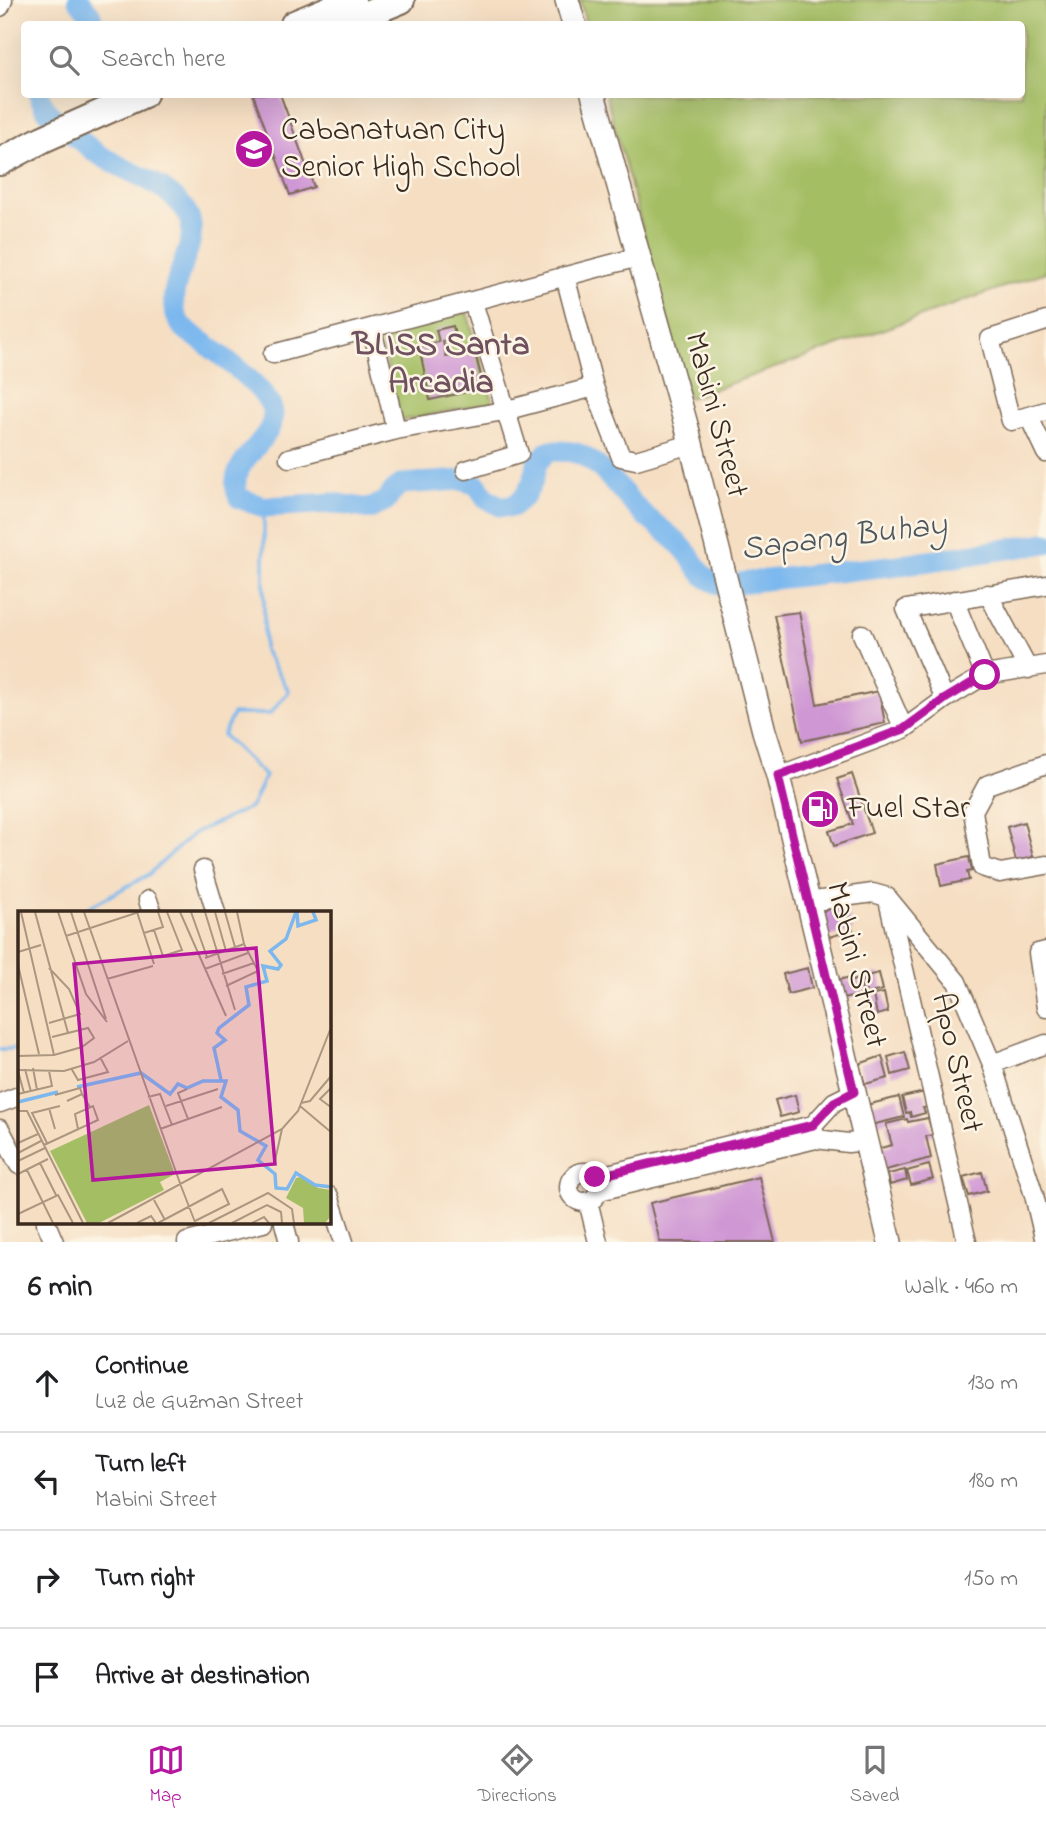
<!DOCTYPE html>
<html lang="en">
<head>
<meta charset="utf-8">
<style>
	body { margin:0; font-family:"Indie Flower",sans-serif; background:#f6f6f6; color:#202124 }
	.stop { position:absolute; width:21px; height:21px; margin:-16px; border:5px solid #b5179e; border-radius:50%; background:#fff }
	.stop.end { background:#b5179e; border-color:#fff; box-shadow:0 2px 7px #0008 }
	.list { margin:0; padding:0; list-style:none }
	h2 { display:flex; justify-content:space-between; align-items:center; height:91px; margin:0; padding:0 28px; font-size:30px }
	h2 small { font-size:23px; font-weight:400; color:#757577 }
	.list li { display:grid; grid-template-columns:46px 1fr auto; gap:21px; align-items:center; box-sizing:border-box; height:98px; padding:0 28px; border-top:2px solid #e0e0e0 }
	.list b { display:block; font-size:26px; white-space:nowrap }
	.list p { margin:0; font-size:23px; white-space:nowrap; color:#757577 }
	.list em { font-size:23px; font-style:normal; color:#757577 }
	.icon { flex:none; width:38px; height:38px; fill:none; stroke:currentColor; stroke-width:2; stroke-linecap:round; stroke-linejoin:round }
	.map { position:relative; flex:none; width:1046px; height:1242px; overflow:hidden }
	.search { position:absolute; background:#fff; box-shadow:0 7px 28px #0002; left:21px; right:21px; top:21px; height:77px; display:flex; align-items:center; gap:18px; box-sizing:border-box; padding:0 24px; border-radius:7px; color:#757577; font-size:26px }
	.sheet { height:483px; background:#fff }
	nav { display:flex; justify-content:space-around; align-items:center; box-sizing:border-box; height:98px; border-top:2px solid #e0e0e0; background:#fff; font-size:19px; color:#757577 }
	nav a { display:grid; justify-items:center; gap:4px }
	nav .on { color:#b5179e }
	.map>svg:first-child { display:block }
	.green { fill:#a4be64; stroke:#707441; stroke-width:2 }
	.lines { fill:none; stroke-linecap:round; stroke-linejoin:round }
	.stream { stroke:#7cb8ee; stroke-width:3.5 }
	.river { stroke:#7cb8ee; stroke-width:21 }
	.building { fill:#cf97d4 }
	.minor-casing { stroke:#7c6957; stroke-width:21 }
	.major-casing { stroke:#7c6957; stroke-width:26 }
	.highway-casing { stroke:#7c6957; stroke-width:30 }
	.minor { stroke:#fff; stroke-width:18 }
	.major { stroke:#fff; stroke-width:23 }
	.highway { stroke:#fff; stroke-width:26 }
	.route { stroke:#b5179e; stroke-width:9 }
	.labels { text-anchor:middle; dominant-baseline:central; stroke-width:5; stroke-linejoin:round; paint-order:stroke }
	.poi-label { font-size:32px; fill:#3b2a1e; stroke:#fcf5e5; text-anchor:start }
	.street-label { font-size:32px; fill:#3b2a1e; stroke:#fcf5e5 }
	.neighbourhood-label { font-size:33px; font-weight:bold; fill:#6f505e; stroke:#fcf5e5 }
	.water-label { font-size:33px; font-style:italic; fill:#4e555c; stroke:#fcf5e5 }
	.inset-river { fill:none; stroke:#7cb8ee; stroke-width:3.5 }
	.inset-road { fill:none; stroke:#ab9680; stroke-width:2 }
	.view { fill:#b5179e; fill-opacity:0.15; stroke:#b5179e; stroke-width:3.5 }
	.inset-edge { fill:none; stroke:#3b2a1e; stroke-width:3.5 }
</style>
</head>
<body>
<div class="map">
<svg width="1046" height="1242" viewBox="0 0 1046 1242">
	<rect width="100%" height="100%" fill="#fcf5e5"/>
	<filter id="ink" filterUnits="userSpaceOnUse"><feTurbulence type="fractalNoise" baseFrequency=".0143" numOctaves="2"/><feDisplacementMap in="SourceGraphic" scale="14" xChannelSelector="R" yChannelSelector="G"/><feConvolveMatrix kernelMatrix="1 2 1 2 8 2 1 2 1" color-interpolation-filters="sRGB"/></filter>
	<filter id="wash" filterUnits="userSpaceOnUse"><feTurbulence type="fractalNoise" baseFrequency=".00686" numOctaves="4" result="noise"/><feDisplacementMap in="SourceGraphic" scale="28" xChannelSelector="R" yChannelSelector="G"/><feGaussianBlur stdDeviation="1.57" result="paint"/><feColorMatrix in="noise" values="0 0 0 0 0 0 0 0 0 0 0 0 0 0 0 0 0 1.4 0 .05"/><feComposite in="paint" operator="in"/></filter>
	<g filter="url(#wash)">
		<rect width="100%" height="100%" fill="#f5dec2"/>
		<path class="green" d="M580,0h466v272l-357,126 -83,-303 415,-1v-70h-435z
			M467,312l26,90 -93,19 -21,-88z"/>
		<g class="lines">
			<path class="stream" d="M78,913l70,-38 46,-42 57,-26 14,-31 -42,-41 10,-21h37l19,-23 -25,-41v-143
				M0,1049h19"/>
			<path class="river" d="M78,0l13,15 2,9
				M39,94c4,15 14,24 26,33 11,9 21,19 33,27 27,18 65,27 86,54 27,36 -30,78 -3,117 5,6 15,12 21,16 18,14 68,49 71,72 2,29 -51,50 -34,85l25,9 70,-4 36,6 17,-9 6,-9 9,-7 60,-4 15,5 9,13 14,8 12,1 13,-11 8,-15 4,-18 11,-12c12,0 26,-1 37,6 21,12 37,36 54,53 14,14 32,24 45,39 16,18 12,27 38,36l194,-22 130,-20"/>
		</g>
		<g id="blocks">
			<path class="building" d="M253,94h27l34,93 -24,8z
				M453,326l3,12 -13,3 3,16 29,-4 9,35 -54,12 -11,-54 20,-4 -3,-12z
				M799,612l18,92 62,-13 6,32 -83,18 -28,-126z
				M852,774l20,59 -38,13 -5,-15 24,-7 -16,-45z
				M1024,822l9,35 -17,4 -9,-34z
				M969,857l3,14 -5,1 2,8 -28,6 -4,-22z
				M844,904l9,26 -24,7 -8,-25z
				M808,968l4,20 -24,6 -5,-20z
				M879,973l4,17 -17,4 -4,-17z
				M847,978l1,4 11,-3 4,16 -21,4 -5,-19z
				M884,993l4,19 -11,3 -4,-20z
				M905,1052l5,18 -18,5 -4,-18z
				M882,1056l6,22 -23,6 -6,-20z
				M925,1092l3,15 -5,1 2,5 -14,4 -1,-5 -4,1 -4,-16z
				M795,1095l4,17 -19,5 -5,-17z
				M899,1097l5,20 -33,8 -5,-20z
				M928,1118l5,17 -7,1 5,22 -49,13 -5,-22 15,-4 -6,-21 21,-5 1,3z
				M929,1165l4,14 -22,6 -4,-14z
				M905,1170l2,10 -17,5 -2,-11z
				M982,1172l5,19 -18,5 -6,-19z
				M759,1177l16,65h-115l-10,-39z"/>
		</g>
	</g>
	<g filter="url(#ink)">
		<use href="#blocks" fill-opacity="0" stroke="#7c6957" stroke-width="2"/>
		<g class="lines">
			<defs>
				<path id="minor" d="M0,7l3,-7
					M565,276l29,111 27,70 15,3 55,-16
					M1046,321l-56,18 21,82 35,-10
					M372,329l24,101
					M273,354l365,-97
					M1029,417l17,36
					M289,458l107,-28 108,-19 90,-24
					M466,470l53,-16 -46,-152
					M988,594l40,75
					M954,600l31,75
					M862,634l42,95
					M945,699l-39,-90 140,-24
					M1046,764l-59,21 -14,26 9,56 18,6 46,-8
					M778,776l126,-47 41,-30 40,-24 61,-10
					M203,870l13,43
					M148,900l4,13
					M888,900l79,342
					M807,902l66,-9 14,4 70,85 35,82 42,131 11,47
					M1046,951l-8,2 8,55
					M992,1064l54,-20
					M0,1103l19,-7
					M0,1129l19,36
					M815,1135l-2,-10 21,-23 20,-10
					M569 1187a15 15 0 1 1 30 0a15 15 0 1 1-30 0Z
					M595,1177l218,-52
					M599,1191l217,-52 32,4 18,-2
					M329,1196l15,46
					M588,1201l10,41
					M46,1223l8,19
					M284,1223l5,19
					M187,1242l76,-19"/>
				<path id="major" d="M567,0l7,24
					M593,94l94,334 77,303 14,45 112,466"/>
				<path id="highway" d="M294,24l58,-24
					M342,24l59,-24
					M0,162l43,-23 101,-45"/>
			</defs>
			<use href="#minor" class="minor-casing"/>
			<use href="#major" class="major-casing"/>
			<use href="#highway" class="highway-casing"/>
			<use href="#minor" class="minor"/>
			<use href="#major" class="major"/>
			<use href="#highway" class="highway"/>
		</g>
	</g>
	<g class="lines" filter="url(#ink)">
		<path class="route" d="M595,1177l218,-52 21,-23 20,-10 -76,-316 126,-47 41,-30 40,-24"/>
	</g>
	<defs>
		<symbol id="school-disc" viewBox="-11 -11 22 22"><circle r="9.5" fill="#b5179e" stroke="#fcf5e5"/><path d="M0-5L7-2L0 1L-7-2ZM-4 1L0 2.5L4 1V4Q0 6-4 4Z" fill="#fff"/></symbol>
		<symbol id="fuel-disc" viewBox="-11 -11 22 22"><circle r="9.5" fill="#b5179e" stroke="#fcf5e5"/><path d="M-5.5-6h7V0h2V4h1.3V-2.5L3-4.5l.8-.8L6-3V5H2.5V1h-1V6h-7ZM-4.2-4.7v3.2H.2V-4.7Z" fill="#fff"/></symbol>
	</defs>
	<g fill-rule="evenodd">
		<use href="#school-disc" x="232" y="127" width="44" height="44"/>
		<use href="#fuel-disc" x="798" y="787" width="44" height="44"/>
	</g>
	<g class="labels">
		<g class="poi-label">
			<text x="281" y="131">Cabanatuan City<tspan x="281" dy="37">Senior High School</tspan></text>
			<text x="847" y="809">Fuel Star</text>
		</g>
		<g class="street-label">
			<text transform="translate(715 415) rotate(75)">Mabini Street</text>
			<text transform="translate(855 965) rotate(76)">Mabini Street</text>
			<text transform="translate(956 1063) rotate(77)">Apo Street</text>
		</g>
		<g class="neighbourhood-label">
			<text x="441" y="346">BLISS Santa<tspan x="441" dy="38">Arcadia</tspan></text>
		</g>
		<g class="water-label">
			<text transform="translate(844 538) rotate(-7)">Sapang Buhay</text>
		</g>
	</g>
	<g transform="translate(18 911)">
		<rect width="313" height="313" fill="#f5dec2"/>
		<path d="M131,194l26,69 -15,8 4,8 -65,33h-12l-37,-72zM283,266l17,11 13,2v26l-6,7h-21l-1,-15 -17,-10 10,-20z" fill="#a4be64"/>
		<path class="inset-river" d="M279,1l1,14 18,-6 -3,-8M203,169l-7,-32 11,-8 -8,-7 2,-5 30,-23 -3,-18 21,-6 -4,-15 15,3 3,-4 -11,-14 16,-12 10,-27M59,176l64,-14 29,21 8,-10 9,4 16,-7h23l-5,16 17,13 2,21 26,15 -8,14 17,14 1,14 11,1 9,-16 19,12 17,2M0,191l40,-10"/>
		<path class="inset-road" d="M3,1l33,143M17,1l33,121M40,1l28,82 21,28M53,1l35,107M66,1l97,274M119,1l17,52M162,1l46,104M173,1l16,45M187,1l30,98M197,1l11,39M207,1l10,35M136,19l9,26 19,-6 -15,-38M126,22l19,-6 -5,-15M48,25l73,-24M0,41l23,-7M187,47l39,-14M0,54l21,89M187,58l43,-16M204,63l32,-11M89,68l46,-13M208,75l32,-15 -14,-27 -7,-32M31,112l31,-9 -11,-25 -20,-21M0,145l36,-1 28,-8 12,-9 -6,-10 -36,9M15,157l4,22M53,157l7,12 30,-8 -8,-15M7,158l6,23M0,159l46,1 30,-9 34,-21M0,160l6,22M314,176l-12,12 12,9M169,178l-9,4 10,26M0,183l34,-8 -3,-15M37,184l25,-7 2,6M130,186l12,-3 12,31M49,190l15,-7 8,13M283,192l9,-2 22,-26M148,195l52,-17M282,195l32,27M31,197l6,21M0,200h9l56,112M142,218l62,-22M0,232l20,-9M29,232l-15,-30 28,-7M26,234l54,-25 -5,-14 -18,8 3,15M0,242l23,-12M0,250l27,-13M22,252l16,32M256,254l8,-36M9,259l26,53M0,263l30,-15M163,275l14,36M136,289l11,20M0,303l40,-19 15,28M90,312l174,-94 16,-18 34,-86M119,312l14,-7 5,7M140,312l64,-34 7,15 -34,17M191,312l59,-30 24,16 2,14M214,312l35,-18 14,7 1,11M234,312l12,-6 5,6"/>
		<path class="view" d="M238,37l19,216 -182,16 -19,-216z"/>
		<rect width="313" height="313" class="inset-edge"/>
	</g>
</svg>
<div class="stop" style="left:985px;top:675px"></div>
<div class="stop end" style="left:595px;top:1177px"></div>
<div class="search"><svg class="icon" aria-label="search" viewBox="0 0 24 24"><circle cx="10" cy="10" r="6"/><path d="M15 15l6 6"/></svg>Search here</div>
</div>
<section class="sheet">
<h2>6 min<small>Walk · 460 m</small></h2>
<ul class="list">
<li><svg class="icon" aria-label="ahead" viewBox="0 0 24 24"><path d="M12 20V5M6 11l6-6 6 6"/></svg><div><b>Continue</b><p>Luz de Guzman Street</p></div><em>130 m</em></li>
<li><svg class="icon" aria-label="left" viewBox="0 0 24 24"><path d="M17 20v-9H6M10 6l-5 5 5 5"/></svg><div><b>Turn left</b><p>Mabini Street</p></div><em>180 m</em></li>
<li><svg class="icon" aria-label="right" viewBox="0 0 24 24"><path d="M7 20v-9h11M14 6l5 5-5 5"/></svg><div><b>Turn right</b></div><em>150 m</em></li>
<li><svg class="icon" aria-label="arrive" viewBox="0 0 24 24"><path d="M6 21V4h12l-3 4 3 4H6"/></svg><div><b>Arrive at destination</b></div></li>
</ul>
</section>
<nav>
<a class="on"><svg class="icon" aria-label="map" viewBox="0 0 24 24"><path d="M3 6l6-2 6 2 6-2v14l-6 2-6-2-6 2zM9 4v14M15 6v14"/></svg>Map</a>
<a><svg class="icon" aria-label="directions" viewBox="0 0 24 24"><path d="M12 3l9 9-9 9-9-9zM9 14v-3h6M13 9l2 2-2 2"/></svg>Directions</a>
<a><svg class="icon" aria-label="saved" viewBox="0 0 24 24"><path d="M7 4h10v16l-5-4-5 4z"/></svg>Saved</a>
</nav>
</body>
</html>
